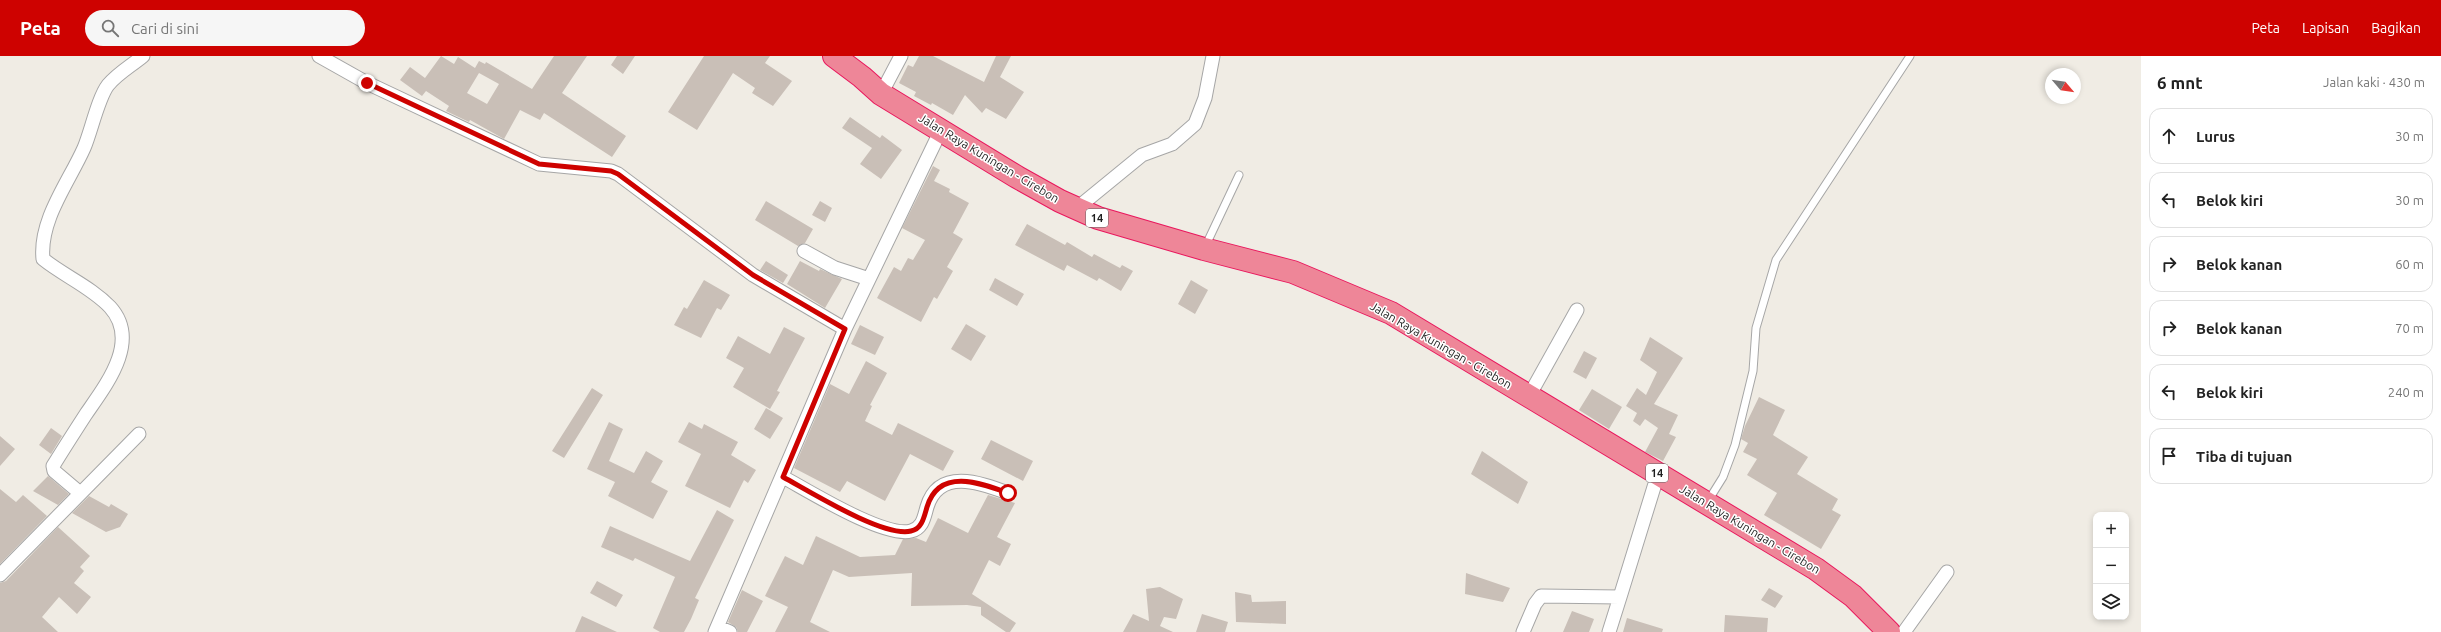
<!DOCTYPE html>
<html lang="id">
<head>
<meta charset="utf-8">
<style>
	body { margin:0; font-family:Ubuntu,sans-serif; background:#f6f6f6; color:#222 }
	.controls { position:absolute; right:12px; bottom:12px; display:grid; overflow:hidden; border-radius:8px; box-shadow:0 2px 6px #0003 }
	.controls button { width:36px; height:36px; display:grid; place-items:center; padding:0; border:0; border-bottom:1px solid #e0e0e0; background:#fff; color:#222; font:20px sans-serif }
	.compass { position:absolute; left:2045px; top:12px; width:36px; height:36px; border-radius:50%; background:#fff; box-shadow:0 2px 6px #0003; rotate:119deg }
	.stop { position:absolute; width:12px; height:12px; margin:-9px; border:3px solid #ce0200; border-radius:50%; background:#fff }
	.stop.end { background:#ce0200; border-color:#fff; box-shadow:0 1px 4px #0008 }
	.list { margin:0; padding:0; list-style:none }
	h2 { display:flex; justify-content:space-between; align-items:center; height:52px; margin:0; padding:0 16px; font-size:17px }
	h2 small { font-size:13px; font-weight:400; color:#767676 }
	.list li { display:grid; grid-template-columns:26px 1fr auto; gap:12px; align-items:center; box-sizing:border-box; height:56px; margin:0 8px 8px; padding:0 8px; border:1px solid #e0e0e0; border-radius:12px }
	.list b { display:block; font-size:15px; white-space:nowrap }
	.list em { font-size:13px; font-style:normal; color:#767676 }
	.icon { flex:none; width:22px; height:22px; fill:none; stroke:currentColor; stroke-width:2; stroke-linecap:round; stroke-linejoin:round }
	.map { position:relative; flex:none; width:2141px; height:576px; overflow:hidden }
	header { display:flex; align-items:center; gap:24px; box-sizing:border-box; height:56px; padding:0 20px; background:#ce0200; color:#fff }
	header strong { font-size:19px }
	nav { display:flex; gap:22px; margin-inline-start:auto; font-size:14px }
	.search { width:280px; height:36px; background:#f6f6f6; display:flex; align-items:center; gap:10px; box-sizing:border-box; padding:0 14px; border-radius:22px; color:#767676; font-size:15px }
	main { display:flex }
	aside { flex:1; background:#fff }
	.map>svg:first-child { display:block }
	.building { fill:#c9bfb7; fill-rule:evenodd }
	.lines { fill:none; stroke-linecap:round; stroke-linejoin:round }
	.lane-casing { stroke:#a6a6a6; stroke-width:9 }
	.street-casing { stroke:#a6a6a6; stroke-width:15 }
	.highway-casing { stroke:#e9175d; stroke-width:24 }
	.lane { stroke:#fff; stroke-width:7 }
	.street { stroke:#fff; stroke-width:13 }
	.highway { stroke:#ee8698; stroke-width:22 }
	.route { stroke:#ce0200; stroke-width:5 }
	.labels { text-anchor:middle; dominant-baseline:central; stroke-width:3; stroke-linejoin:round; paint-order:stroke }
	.shield { fill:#fff; stroke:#626262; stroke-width:1 }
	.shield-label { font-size:11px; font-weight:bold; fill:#1f1f1f }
	.street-label { font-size:12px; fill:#1f1f1f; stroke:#fff }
</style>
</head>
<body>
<header>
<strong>Peta</strong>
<div class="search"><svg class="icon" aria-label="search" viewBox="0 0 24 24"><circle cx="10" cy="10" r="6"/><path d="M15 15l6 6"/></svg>Cari di sini</div>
<nav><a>Peta</a><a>Lapisan</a><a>Bagikan</a></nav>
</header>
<main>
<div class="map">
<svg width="2141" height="576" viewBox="0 0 2141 576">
	<rect width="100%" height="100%" fill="#f0ece4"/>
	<path class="building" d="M441,0l13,8 4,-7 17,11 4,-7 6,3 1,-2 46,27 22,-33h33l-25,37 64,43 -14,21 -68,-44 -4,7 -20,-10 -16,29 -34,-19 -1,2 -23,-11 3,-5 -23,-15 -4,5 -22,-16 10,-13 15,11zM479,17l20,11 -12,20 -20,-11z
		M617,0h18l-12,18 -12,-9z
		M704,0h66l-5,7 27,18 -19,25 -21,-13 3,-5 -22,-15 -36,57 -29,-18z
		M919,0h14l51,26 12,-26h15l-11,21 24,15 -18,27 -20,-11 -4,5 -17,-18 -12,20 -21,-12 -1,2 -17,-9 2,-4 -17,-9 9,-18 5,2z
		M850,61l30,21 2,-3 20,15 -21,29 -21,-15 12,-16 -30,-20z
		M933,110l7,4 -6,11 16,8 -1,3 20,11 -16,30 10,6 -16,28 6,4 -16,28 -3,-2 -13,25 -44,-24 17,-31 7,4 7,-13 5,2 12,-20 -23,-12z
		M766,145l47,28 -8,14 -7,3 -43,-26z
		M820,145l12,7 -7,14 -13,-7z
		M1027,168l38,21 2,-3 25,15 2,-3 26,14 2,-3 11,6 -12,20 -22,-13 -2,3 -30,-16 -3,6 -49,-26z
		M766,205l22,14 -5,8 -23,-13z
		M800,205l19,10 1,-2 22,10 -17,29 -38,-24z
		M995,222l29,16 -7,12 -28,-16z
		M704,224l26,15 -9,15 -4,-2 -16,30 -27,-13 10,-18 3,2z
		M1191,224l17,10 -13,24 -17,-10z
		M966,268l20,12 -15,25 -20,-12z
		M860,269l24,12 -9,18 -24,-11z
		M784,271l21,11 -28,53 3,1 -10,17 -37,-22 11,-19 -18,-10 12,-22 32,18z
		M1650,281l33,21 -29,46 24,11 -9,19 7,3 -13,24 -18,-9 13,-24 -13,-9 -5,7 -7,-5 4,-8 -11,-7 11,-18 9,7 11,-23 -17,-12z
		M1584,295l13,7 -11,21 -13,-7z
		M866,305l21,12 -17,32 2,1 -7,15 27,14 6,-12 56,28 -11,20 -33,-17 -25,47 -38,-20 -7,11 -46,-24 36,-84 19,10z
		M592,332l11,7 -39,63 -12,-7z
		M1592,333l30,18 -13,22 -30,-19z
		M1759,341l26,13 -12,25 35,22 -11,17 41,25 -6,11 9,5 -20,34 -57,-34 13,-22 -30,-18 10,-16 -14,-7 5,-9 -7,-4 4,-13z
		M766,352l17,10 -13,21 -16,-10z
		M609,366l14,7 -14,32 25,12 12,-22 17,10 -12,21 17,9 -15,28 -45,-23 7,-14 -28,-13z
		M689,366l13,7 2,-5 34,18 -7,13 25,15 -8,13 -4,-3 -14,28 -45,-22 16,-32 -23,-12z
		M51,372l11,8 -11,18 -12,-9z
		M0,380l15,13 -15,17z
		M991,384l42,21 -10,20 -42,-22z
		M1482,395l46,31 -10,22 -47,-30z
		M48,420l21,18 -11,11 -25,-14z
		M0,433l16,13 7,-7 24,21 -47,48z
		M988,439l27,8 -18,34 14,7 -11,22 -11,-6 -17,34 44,29 -6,9h-4l-25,-17v-8l-14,-2 -56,1 1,-33 -63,4 -16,-7 -23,52 20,10h-55l13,-25 -23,-11 20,-40 18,9 13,-29 44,21 35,-2 8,-16 13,-1 10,4 12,-24 30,15z
		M89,440l20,11 2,-3 17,10 -8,13 -14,5 -34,-19z
		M717,454l17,10 -39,78 4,2 -8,19 -7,13h-24l-7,-4 22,-51 -40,-19 -2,3 -32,-14 9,-21 80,35z
		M58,471l32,29 -10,11 4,4 -10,12 17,14 -14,17 -18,-17 -17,20 16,15h-58v-49l6,-2z
		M1466,517l44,15 -7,14 -38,-8z
		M597,525l26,14 -7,12 -26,-14z
		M1160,531l23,12 -7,20 -12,-2 -4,9 13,6h-50l10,-18 16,7 -3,-32z
		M1769,532l14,8 -8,12 -14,-8z
		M742,534l21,11 -16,31h-9l-2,-5 -8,-5z
		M1235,536l16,3 1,7 34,-1v23l-50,-2z
		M1572,555l22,8 -5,13h-26z
		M1202,558l26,8 -3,10h-29z
		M1725,559l43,3 -1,14h-43z
		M582,560l35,16h-42z
		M1627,562l36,11 -1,3h-39z"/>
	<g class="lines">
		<defs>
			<path id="lane" d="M1205,191l34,-72
				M1708,445l15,-24 12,-32 18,-74 3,-43 20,-68 134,-204"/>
			<path id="street" d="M319,0l48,27 172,81 72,7 7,3 135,101 92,54
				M881,38l20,-38
				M1076,153l66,-54 30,-11 23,-20 10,-26 8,-42
				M804,195l31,17 34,11
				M1529,340l48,-86
				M783,421c26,14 101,61 128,54 12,-3 13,-14 16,-24 12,-40 54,-24 81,-14
				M80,437l-26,-22 -1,-5c11,-18 22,-35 33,-52 20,-29 55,-73 24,-107 -19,-20 -46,-31 -67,-48 -4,-39 26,-77 41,-111 7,-16 14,-50 24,-63 10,-12 23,-19 35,-29
				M0,519l139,-141
				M718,571l12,5
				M715,576l130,-303 96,-199
				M1523,576l12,-28 6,-8 79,1 38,-123
				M1609,576l11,-35
				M1904,576l43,-60"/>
			<path id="highway" d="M834,0l28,21 19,17 136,83 43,24 38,17 106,31 89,23 98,41 425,256 37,27 36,36"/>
		</defs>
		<use href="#lane" class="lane-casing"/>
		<use href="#street" class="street-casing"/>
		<use href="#highway" class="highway-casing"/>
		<use href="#lane" class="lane"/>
		<use href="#street" class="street"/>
		<use href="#highway" class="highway"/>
	</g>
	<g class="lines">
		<path class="route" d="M367,27l172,81 72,7 7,3 135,101 92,54 -62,148c26,14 101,61 128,54 11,-2 13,-14 16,-24 12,-40 54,-24 81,-14"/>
	</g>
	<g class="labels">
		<g class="shield">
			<rect x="1086" y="153" width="22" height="18" rx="3"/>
			<rect x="1646" y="408" width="22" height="18" rx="3"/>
		</g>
		<g class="shield-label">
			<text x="1097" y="162">14</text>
			<text x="1657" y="417">14</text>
		</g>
		<g class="street-label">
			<text transform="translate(989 102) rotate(31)">Jalan Raya Kuningan - Cirebon</text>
			<text transform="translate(1441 289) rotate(30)">Jalan Raya Kuningan - Cirebon</text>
			<text transform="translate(1750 473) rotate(31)">Jalan Raya Kuningan - Cirebon</text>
		</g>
	</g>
</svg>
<div class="controls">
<button>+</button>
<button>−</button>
<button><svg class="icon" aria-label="layers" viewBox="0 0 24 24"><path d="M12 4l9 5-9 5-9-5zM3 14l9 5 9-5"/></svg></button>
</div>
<svg class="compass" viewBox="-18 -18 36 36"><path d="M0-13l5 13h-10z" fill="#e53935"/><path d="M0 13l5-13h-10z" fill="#767676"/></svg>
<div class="stop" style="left:1008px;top:437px"></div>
<div class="stop end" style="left:367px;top:27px"></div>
</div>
<aside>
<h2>6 mnt<small>Jalan kaki · 430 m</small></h2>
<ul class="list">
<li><svg class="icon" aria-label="ahead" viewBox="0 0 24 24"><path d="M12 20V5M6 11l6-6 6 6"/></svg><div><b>Lurus</b></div><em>30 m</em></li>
<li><svg class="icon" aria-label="left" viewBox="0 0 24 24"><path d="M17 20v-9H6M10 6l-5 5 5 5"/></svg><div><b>Belok kiri</b></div><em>30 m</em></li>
<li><svg class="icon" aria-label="right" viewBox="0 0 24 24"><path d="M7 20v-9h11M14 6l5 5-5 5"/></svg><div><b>Belok kanan</b></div><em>60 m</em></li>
<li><svg class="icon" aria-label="right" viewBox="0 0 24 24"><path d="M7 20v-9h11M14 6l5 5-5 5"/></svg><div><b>Belok kanan</b></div><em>70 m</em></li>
<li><svg class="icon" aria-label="left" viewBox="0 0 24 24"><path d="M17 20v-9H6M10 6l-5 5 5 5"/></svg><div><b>Belok kiri</b></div><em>240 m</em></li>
<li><svg class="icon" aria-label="arrive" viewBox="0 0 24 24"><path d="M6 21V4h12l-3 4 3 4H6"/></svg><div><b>Tiba di tujuan</b></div></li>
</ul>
</aside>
</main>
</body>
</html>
